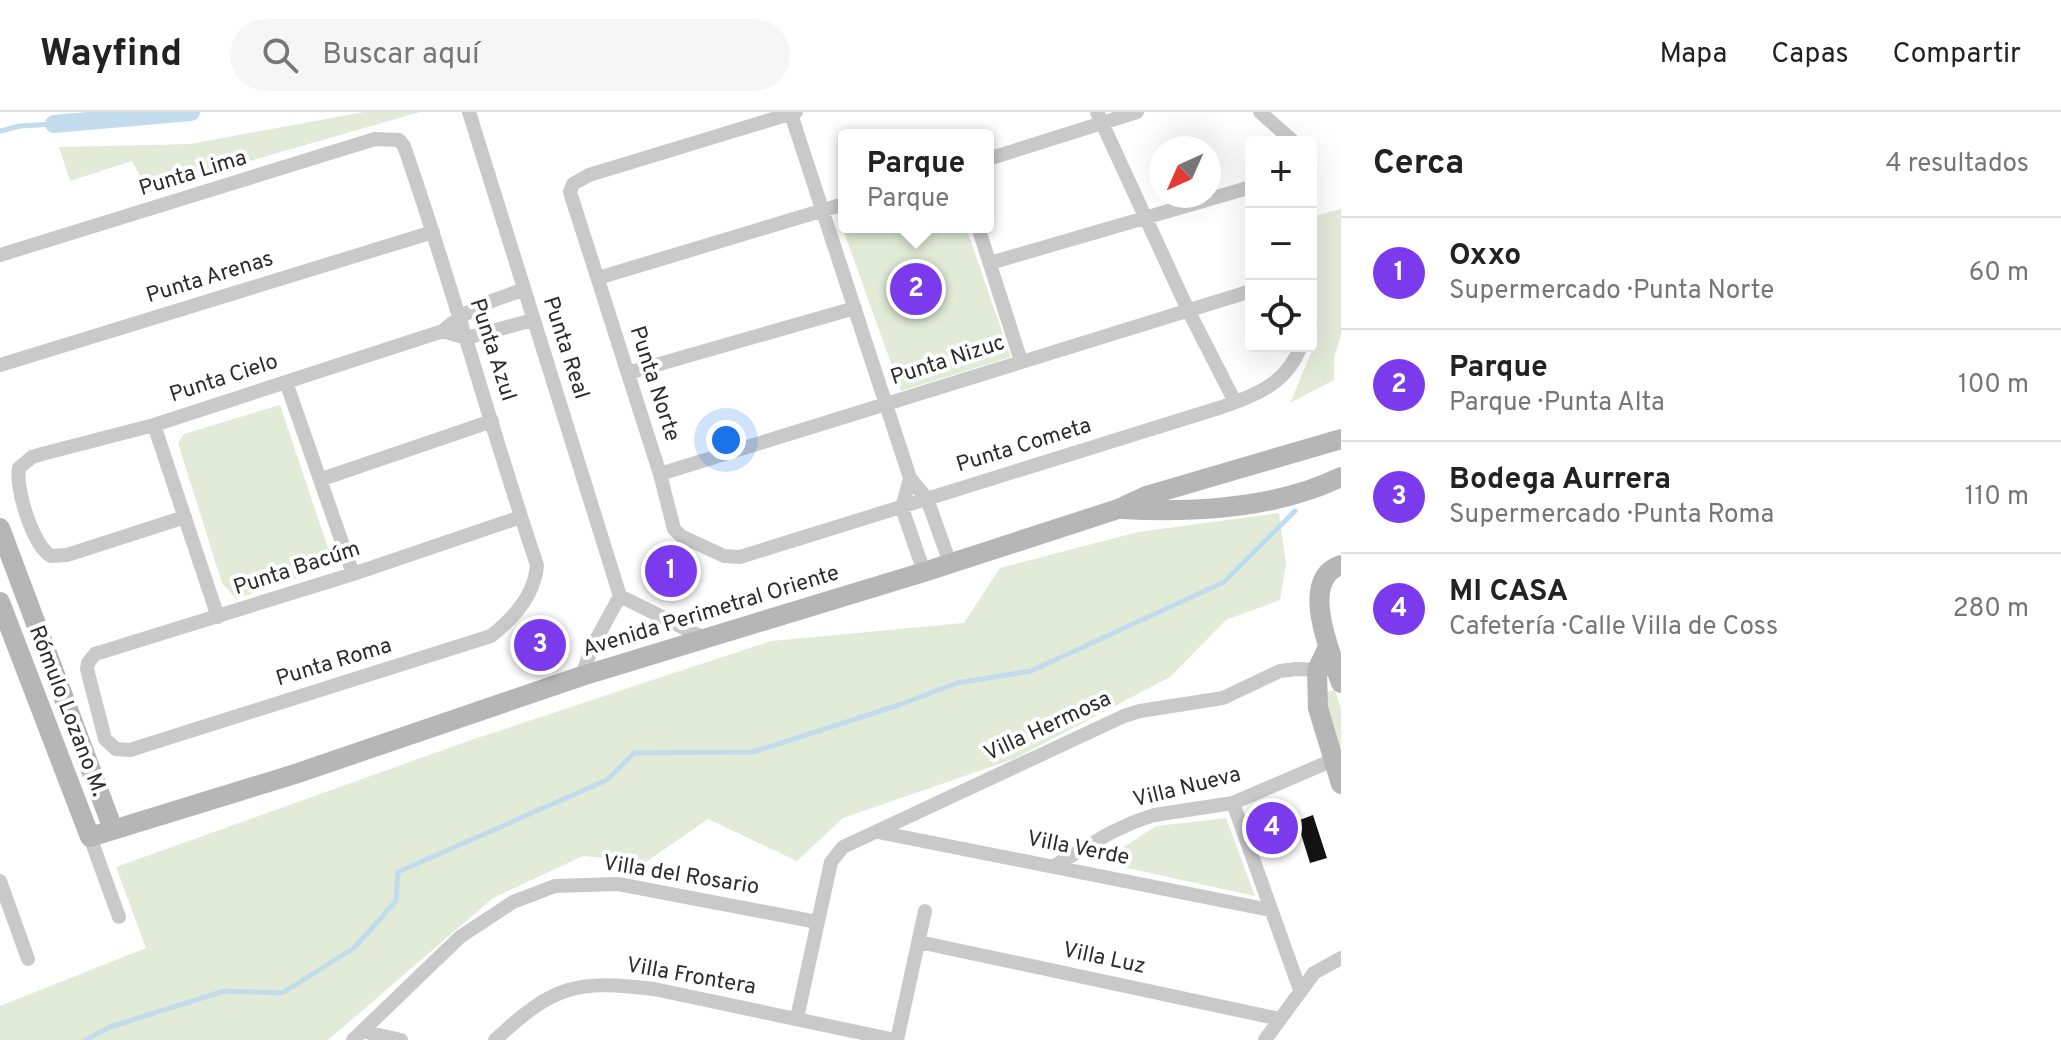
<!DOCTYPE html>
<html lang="es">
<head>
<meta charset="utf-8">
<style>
	body { margin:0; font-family:Overpass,sans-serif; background:#f6f6f6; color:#222 }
	.controls { position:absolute; right:24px; top:24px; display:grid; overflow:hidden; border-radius:8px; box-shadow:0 8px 32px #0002 }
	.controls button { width:72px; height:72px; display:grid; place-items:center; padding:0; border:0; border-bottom:2px solid #e0e0e0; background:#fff; color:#222; font:40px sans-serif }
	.compass { position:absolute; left:1149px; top:24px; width:72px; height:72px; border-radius:50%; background:#fff; box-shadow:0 8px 32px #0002; rotate:225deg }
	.you { position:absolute; left:726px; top:328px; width:28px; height:28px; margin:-20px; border:6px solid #fff; border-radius:50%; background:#1a73e8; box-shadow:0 0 0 12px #1a73e833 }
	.badge { display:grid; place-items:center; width:52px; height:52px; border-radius:50%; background:#7c3aed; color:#fff; font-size:26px; font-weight:700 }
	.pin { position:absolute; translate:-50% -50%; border:4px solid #fff; box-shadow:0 2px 8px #0006 }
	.popup { position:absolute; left:838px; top:17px; width:156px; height:104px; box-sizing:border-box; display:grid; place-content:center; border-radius:8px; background:#fff; filter:drop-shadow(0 2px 6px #0005); font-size:26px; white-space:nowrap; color:#767676 }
	.popup b { font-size:30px; color:#222 }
	.popup::after { content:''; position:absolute; left:50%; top:100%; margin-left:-16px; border:16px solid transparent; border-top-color:#fff }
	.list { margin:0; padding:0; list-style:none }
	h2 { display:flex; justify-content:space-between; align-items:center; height:104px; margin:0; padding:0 32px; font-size:34px }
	h2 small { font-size:26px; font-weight:400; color:#767676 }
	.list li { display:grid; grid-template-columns:52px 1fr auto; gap:24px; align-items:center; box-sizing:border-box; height:112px; padding:0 32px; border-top:2px solid #e0e0e0 }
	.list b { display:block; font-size:30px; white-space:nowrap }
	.list p { margin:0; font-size:26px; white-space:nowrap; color:#767676 }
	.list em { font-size:26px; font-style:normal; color:#767676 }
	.icon { flex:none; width:44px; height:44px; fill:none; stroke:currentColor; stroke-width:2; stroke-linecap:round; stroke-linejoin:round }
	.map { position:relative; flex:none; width:1341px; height:928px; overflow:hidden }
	header { display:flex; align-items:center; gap:48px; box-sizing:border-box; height:112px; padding:0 40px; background:#fff; border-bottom:2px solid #e0e0e0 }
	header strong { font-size:38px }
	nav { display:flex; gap:44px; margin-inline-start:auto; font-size:28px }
	.search { width:560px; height:72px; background:#f6f6f6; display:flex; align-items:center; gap:20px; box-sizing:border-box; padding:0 28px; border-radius:44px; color:#767676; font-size:30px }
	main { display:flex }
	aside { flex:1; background:#fff }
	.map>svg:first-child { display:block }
	.green { fill:#e2ebd8 }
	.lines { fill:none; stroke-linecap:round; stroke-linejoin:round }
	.stream { stroke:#c2dbed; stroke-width:5 }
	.canal { stroke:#c2dbed; stroke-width:18 }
	.building { fill:#131313 }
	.street { stroke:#c9c9c9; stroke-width:14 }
	.secondary { stroke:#b6b6b6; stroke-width:20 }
	.labels { text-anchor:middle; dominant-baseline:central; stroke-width:8; stroke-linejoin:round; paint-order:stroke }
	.street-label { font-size:22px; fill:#2c2c2c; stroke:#fff }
</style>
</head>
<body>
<header>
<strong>Wayfind</strong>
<div class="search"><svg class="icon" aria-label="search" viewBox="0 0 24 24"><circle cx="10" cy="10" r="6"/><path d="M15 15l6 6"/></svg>Buscar aquí</div>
<nav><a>Mapa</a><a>Capas</a><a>Compartir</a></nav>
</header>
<main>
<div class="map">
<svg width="1341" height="928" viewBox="0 0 1341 928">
	<rect width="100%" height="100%" fill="#fff"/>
	<path class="green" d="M364,0h56l-160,46 -111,35 -17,-32 -62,20 -11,-34 131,-3z
		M1341,97v126l-7,23v22l-44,23 26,-62 -5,-24v-100z
		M844,108v7h122l45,130 -110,34 -61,-170z
		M280,293l54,161 -98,33 -14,-16 -44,-140 6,-9z
		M1279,401l7,51 -6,36 -54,20 -56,57 -156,82 -171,59 -46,43 -89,-42 -62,43 -63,-6 -90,42 -165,142h-328v-34l146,-58 -30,-81 355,-127 300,-99 193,-18 36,-55 138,-36z
		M1335,578l6,19v38l-18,-54z
		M1226,706l29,78 -128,-28 -17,-12 46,-30z"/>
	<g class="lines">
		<path class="stream" d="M0,19l20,-5 34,-2
			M86,928l24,-13 114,-36 58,2 72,-45 42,-47 2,-29 209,-92 27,-27 119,-1 146,-47 58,-22 74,-12 193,-89 71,-71"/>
		<path class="canal" d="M54,12l137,-12"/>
	</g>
	<path class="building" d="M666,442l29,12 -12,22 -32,-11 -5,-14z
		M1313,703l14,43 -17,5 -13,-42z"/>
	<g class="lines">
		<path class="street" d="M469,0l151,484 -29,53 -9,27
			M796,0l-207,63 -16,9 -3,8 90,282 14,55 7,7 43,20 16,1 482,-150c35,-12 65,-24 79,-61
			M1097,0l91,198 47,92
			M1260,0l34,30
			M791,2l119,364 17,21 23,64
			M988,47l149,-47
			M978,115l43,134
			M0,143l375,-116 24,1 5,6c48,138 86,280 133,419 -2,29 -23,53 -46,71l-361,114 -14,-1 -11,-10 -18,-70 1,-6 7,-9 258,-80 168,-57
			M990,151l261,-76
			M598,166l246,-74
			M443,219l23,7 67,-18
			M0,253l433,-133
			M628,261l227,-65
			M286,270l67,192
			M154,313l64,192
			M660,362l591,-183
			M910,366l-8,30 22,64
			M322,367l170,-58
			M185,405l-118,38 -16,1c-18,-10 -36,-68 -32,-88l13,-11 10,-3 112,-29 289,-94c25,-23 49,-31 80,-41
			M620,484l86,43
			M1233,691l67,187
			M878,720l392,78
			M90,725l29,80
			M1054,754l56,-33 24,-11 20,-7 79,-12 100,-43
			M0,769l28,78
			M919,830l361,77
			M797,906l34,-156 12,-15 281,-131 16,-5 83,-13 57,-27 17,-2 27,1
			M362,919l39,9
			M353,928l107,-103 53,-35 42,-16 63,-2 199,38
			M495,928c58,-54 80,-61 159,-51l241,51
			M897,928l28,-129
			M1265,928l49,-67 27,-15"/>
		<path class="secondary" d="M1122,397c72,4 153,0 219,-32
			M0,416l113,301
			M1341,453c-43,14 -10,89 0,118
			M0,490l90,235 205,-63 287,-98 342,-104 194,-63 28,-13 195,-57
			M1328,535l-11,23 1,38 23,76"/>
	</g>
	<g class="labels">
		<g class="street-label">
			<text transform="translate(193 62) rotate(-17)">Punta Lima</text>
			<text transform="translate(210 166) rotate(-17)">Punta Arenas</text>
			<text transform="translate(565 236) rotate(72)">Punta Real</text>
			<text transform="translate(492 238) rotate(72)">Punta Azul</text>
			<text transform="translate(948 249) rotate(-18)">Punta Nizuc</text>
			<text transform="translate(224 267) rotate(-18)">Punta Cielo</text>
			<text transform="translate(654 272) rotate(72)">Punta Norte</text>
			<text transform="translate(1024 334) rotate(-17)">Punta Cometa</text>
			<text transform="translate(297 457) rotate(-18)">Punta Bacúm</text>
			<text transform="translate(711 500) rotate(-17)">Avenida Perimetral Oriente</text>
			<text transform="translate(334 551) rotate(-17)">Punta Roma</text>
			<text transform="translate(67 599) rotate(69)">Rómulo Lozano M.</text>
			<text transform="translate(1048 615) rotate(-25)">Villa Hermosa</text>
			<text transform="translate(1187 676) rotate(-14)">Villa Nueva</text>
			<text transform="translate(1078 737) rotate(11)">Villa Verde</text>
			<text transform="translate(681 764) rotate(9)">Villa del Rosario</text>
			<text transform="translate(1104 847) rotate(12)">Villa Luz</text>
			<text transform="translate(691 865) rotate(10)">Villa Frontera</text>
		</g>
	</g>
</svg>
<div class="controls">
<button>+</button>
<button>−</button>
<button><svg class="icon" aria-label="locate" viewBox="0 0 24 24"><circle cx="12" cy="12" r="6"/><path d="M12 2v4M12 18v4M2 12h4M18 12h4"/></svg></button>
</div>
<svg class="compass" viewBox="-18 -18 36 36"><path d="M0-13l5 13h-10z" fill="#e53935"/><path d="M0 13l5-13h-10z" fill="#767676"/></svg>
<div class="you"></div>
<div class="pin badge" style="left:671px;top:459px">1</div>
<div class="pin badge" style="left:916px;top:177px">2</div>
<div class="popup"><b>Parque</b>Parque</div>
<div class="pin badge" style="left:540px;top:533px">3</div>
<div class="pin badge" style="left:1272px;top:716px">4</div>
</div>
<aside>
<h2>Cerca<small>4 resultados</small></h2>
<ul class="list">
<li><span class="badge">1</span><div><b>Oxxo</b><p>Supermercado · Punta Norte</p></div><em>60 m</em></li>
<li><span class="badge">2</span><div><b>Parque</b><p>Parque · Punta Alta</p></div><em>100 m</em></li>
<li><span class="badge">3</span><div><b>Bodega Aurrera</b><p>Supermercado · Punta Roma</p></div><em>110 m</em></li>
<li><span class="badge">4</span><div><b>MI CASA</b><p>Cafetería · Calle Villa de Coss</p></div><em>280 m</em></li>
</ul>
</aside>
</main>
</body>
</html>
